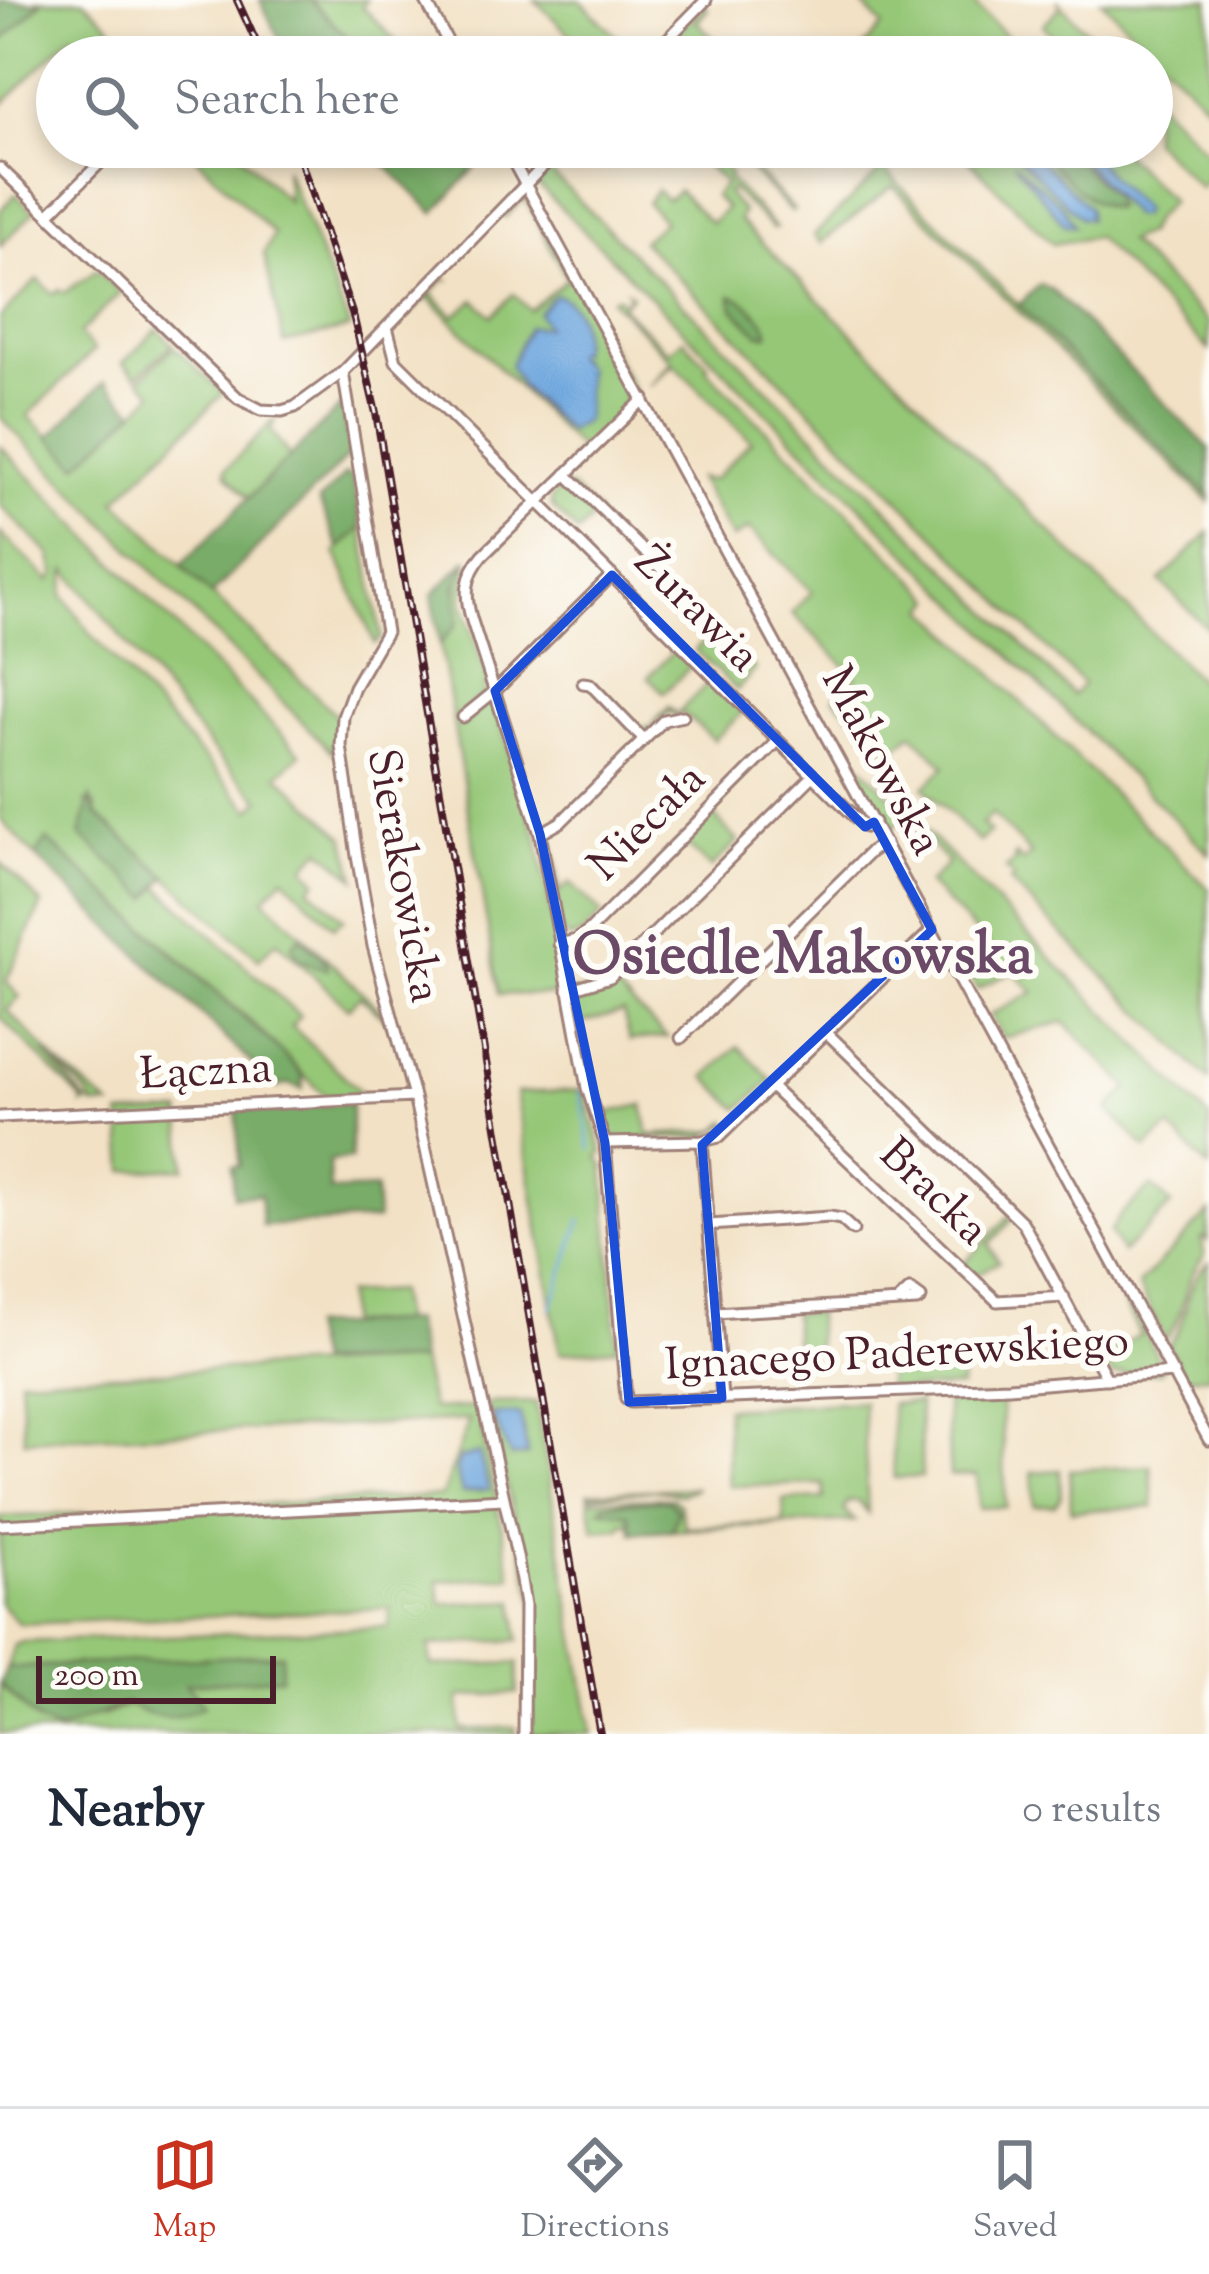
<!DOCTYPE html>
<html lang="en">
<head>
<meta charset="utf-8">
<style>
	body { margin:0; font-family:"Sorts Mill Goudy",serif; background:#f6f6f7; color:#1f2937 }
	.scale { position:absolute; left:36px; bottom:30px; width:240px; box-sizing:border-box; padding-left:12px; border:6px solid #4a1f2b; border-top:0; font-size:33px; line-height:42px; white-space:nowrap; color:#4a1f2b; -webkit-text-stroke:9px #fdfcf7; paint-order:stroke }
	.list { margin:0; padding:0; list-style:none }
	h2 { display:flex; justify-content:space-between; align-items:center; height:156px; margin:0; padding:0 48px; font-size:51px }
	h2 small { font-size:39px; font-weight:400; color:#747a83 }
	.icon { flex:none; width:66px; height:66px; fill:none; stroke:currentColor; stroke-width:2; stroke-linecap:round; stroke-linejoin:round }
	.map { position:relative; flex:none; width:1209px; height:1734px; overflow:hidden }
	.search { position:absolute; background:#fff; box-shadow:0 6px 18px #0003; left:36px; right:36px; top:36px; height:132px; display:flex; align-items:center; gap:30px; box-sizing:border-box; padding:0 42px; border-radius:66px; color:#747a83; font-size:45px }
	.sheet { height:372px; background:#fff }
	nav { display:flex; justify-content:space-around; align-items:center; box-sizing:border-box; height:168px; border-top:3px solid #e0e1e3; background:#fff; font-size:33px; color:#747a83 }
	nav a { display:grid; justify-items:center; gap:6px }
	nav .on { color:#c8321e }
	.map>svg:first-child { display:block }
	.green { fill:#95c777; stroke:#707351; stroke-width:3; fill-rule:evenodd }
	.forest { fill:#78ac68; stroke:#61664a; stroke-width:3 }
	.water { fill:#6fa7de; stroke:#5c6384; stroke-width:3 }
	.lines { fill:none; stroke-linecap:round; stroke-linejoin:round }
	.stream { stroke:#6fa7de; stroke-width:3 }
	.minor-casing { stroke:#9e8078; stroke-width:15 }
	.minor { stroke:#fff; stroke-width:9 }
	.rail-casing { stroke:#4a1f2b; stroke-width:8 }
	.rail { stroke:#fdfcf7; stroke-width:3; stroke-dasharray:9; stroke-linecap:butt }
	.marked { fill:none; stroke:#1d4ed8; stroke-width:9; stroke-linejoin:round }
	.labels { text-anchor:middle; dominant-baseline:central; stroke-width:12; stroke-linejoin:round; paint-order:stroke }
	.street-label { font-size:45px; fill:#4a1f2b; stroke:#fdfcf7 }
	.district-label { font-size:57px; font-weight:bold; fill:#6b4a68; stroke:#fdfcf7 }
</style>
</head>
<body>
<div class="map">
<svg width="1209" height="1734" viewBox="0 0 1209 1734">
	<rect width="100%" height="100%" fill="#fdfcf7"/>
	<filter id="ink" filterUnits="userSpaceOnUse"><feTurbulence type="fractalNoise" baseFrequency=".00833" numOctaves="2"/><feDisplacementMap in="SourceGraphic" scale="24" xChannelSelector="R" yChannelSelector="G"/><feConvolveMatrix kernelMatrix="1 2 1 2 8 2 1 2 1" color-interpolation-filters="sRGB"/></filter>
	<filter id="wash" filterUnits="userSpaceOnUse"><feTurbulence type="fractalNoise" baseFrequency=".004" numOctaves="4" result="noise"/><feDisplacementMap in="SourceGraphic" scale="48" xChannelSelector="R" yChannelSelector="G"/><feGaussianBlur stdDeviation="2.7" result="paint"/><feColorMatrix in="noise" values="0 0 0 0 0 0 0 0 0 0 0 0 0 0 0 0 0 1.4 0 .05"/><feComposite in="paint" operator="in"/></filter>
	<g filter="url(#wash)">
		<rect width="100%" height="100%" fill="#f2e1c4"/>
		<path class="green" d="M37,0h47l58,57h-47l-23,-22 -72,72v-64l40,-39z
			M310,0h56l-4,6 44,46 -5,5h-34z
			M535,0h45l57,57h-45z
			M858,0h112l57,57h-159l-7,-7 22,-24z
			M1057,0l5,6 51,51h-40l-30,-32 18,-19z
			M1101,0h108v107z
			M705,5l3,4 -11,13 36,35h-79z
			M1152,96l57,58v24l-9,10 -48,-48z
			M186,147h47l55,54 -3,-33 65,160 -66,15 -20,-89 10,-20z
			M518,147h37l-28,25 -14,-23z
			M689,147h43l62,63 -3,2 -54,-55 -5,4 -12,-11 -4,4 14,20 -2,4 48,50 -3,1 -42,-40 -4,5 16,18 -4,8 470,470v164l-672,-670 17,-21 -4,9 21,20 502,503 10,-11 -441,-443 22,-20 -17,-18 10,-13 10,10 11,-10 33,33 15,-15 -12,-12 11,-12z
			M855,147h7l347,349v6l-316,-316 -72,57 -7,-8 65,-63z
			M956,147h161l54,54 -18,19 -6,13 -20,8 82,82v27l-113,-113 -43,7z
			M16,194l18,18 -34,34v-36z
			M521,195l7,1 108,198 -4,11 -57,56 -4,-2 9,-10 -152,-152 -34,31 50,-51 6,4 -5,-3 -14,15 23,23 21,-16 17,16 21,-22 17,16 37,-31 -42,-81 -20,19 -3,-2z
			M96,270l24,23 -41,41 15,16 -66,66 50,49 76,-72 -14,-14 34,-32 49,46 -107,108 222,216 -5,36 -333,-336v-100l38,-38 15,15 6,-5 6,4c10,-10 21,-13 31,-23z
			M627,291l5,4 -11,11 48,46 14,-13 25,26 -2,4 228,230 -7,10 282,280v191l-199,-198 4,-5 -8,-8 10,-9 -2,-3 2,-2 7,7 8,-8 -39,-40 -10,10 8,8 -11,10 -55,-55 21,-21 -33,-33 -22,20 -56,-55 22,-21 -64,-64 20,-21 -63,-63 -17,10 -34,-61 15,2 38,-39 -77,-77 -25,22 23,-25 -61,-61 5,-4 8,6 5,-6z
			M157,329l16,15 -36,32 -14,-13z
			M276,418l-5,12 19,27 -41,41 -23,-24v-5z
			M0,446l301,308 -23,21 67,62 11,41 -35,-29 -16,18 12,13 -7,8 34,31 -10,8 -50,-50 -20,21 124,119 2,6 -30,-27 -12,12 -71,-67 -18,18 -163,-145 -1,-9 -9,-2 63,94 9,-11 142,130 -8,10 73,70 -39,1 -75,-75 -203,-181 -13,15 -35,-37v-286l50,48 5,-7 -5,-20 -50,-49zM67,570l154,190 40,40 -10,10 -159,-175 -29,-40z
			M562,487l10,1 26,25 -20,20 -26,-26 -1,-9z
			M362,527l18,102 1,9 -6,6 -39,-92z
			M1209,532v98l-49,-49z
			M468,559l-5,43 26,82 -5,3 2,7 -31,23 7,10 25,-25h7l43,134 32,178 -5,2 -5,-21 -60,-1 -59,-350c32,-33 4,-49 28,-85z
			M716,630l39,39 -18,21 -42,-40z
			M678,647l16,16 -30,30 -16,-16z
			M712,679l31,33 -29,28 -32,-28 -6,4 -6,-5 -25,22 -11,-7 15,2 20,-21 8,7z
			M846,750l363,368v50l-40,-41 -23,22 -38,-40 21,-21 -65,-66 -61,16 -13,-23 44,-23 -21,-21 -36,18 -16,-28 27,-16 -60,-61 20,-21 -43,-46 -15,13z
			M713,810v5l25,26 -27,27 -26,-25 -17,13z
			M548,837l5,4 7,51 10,-9 32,31 -19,19 -13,6 -10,-9z
			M0,862l42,42 -36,78 14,15 -13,13 49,51 54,45h-16l-7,-13 -43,-41 44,51 -6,2 1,-4 -83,-84z
			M610,983l57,54 -37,3 -7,-28 -45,12 -3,-31z
			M738,1046l34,34 -33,29 -33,-32z
			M596,1087l10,26 37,-8 6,30 68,-4 10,-10 2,3 -25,13 -89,2 -10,-7 -14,-43z
			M584,1090l19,63 -4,5 5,7 13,183 -57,5 -44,-260z
			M181,1112l4,56 -60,3 -4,-56z
			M1152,1186l19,19 -49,48 -12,-21 11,-18z
			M1209,1212l-2,32 -1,-7 -5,3 4,16c-24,23 -18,61 -40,83l-27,-54z
			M1009,1216l3,4 -23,25 10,17 -24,13 -12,-11z
			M1209,1263l-3,21 3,92 -24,1 -17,-32c22,-22 15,-63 41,-82z
			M397,1291l5,31 -55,2 -1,-30z
			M1127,1300l36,67 -3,5 -48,3 -13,-18 41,-22 -17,-33z
			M816,1312l1,38 -22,2 -2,-39z
			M421,1361l11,48 45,-2 35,170 -74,4 3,23 74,-3 4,39 -90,6 2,20 87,-3 -1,30 -58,4 2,33 54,-3 1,7 -516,-1v-49l39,39 65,-8 80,-31 97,-8v-22l-274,14 7,-23 8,-3 366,-15 2,-19 -371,16 -19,-20v-87l442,-21 27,-76 -445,20 -4,-62z
			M953,1367l1,6 8,1 -1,13 -73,3 -1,-19z
			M1001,1399l5,108 -27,1 -2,-33 -27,1 -4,-75z
			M863,1401l5,112 -9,-12h-11l-4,9 11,11 -223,11 -1,-9h-9l-1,5 -27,2 -6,-37 103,-5h6l-15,6 -30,-4 -61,6 2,4 80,-2 7,7 5,22 99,-4 -1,-23 41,-2 -1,-14 -94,2 -3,-78z
			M536,1402l56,332h-61l3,-133 -47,-198z
			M919,1402l3,75 -28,1 -3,-74z
			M1151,1466l2,41 -82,4 -1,-41z
			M1060,1470l1,28 -6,7 -21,1 -2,-34z"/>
		<path class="forest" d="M0,0l41,3 -41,40z
			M260,0h50l57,57h-79z
			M367,147h89l20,20 -42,46z
			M1036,147h28l49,50 2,11c-29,-1 -58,-41 -79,-61z
			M1040,284l12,6 157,158v48l-190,-191z
			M731,296c14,2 36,24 38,38h-10l-26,-26z
			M105,381l30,30 -57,54 -29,-28z
			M342,405l9,48 -140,142 -30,-30z
			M346,474l7,4 9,49 -23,21 -20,-47z
			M468,559l-12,26 2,38 -18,21 -8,-49z
			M90,798l6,16 71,62 -18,22 -69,-63z
			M47,840l241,218 15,18v13l-15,-5 -11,3 -242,-231z
			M300,937l26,25 1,8 -29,-11 -6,-14z
			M351,1103v56l-22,2 1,30 45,-2 2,31 -115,6 -2,-31 -26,1 -2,-30 8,-1 -4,-56z
			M413,1321l8,40 -104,2 -8,-36z
			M664,1500l7,2 7,9 -6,19 -40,2 -3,-18 -29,-5 5,-5z
			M282,1654l-1,23 -95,7 18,22c-27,15 -51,15 -77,-3l-68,28 -20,-8 -39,-39 7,-16z"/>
		<path class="water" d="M1022,147l12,7 55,54v11l-8,-1 -63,-61 -2,-5z
			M1070,147h17l24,31 32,31 -2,7h-8z
			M1014,163l49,44 11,19 -9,-1z
			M555,295c24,6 30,35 24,57l-6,2 13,14v52l-18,11 -47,-45 -11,-20 18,-39h18l-8,-14z
			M492,1414h28l8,41 -17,2z
			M479,1453l10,37 -27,3 -6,-23 3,-11z"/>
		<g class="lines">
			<path class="stream" d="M580,1091l11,58
				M551,1308l30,-88"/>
		</g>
	</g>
	<g filter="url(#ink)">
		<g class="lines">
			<defs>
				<path id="minor" d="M425,0l31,57
					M650,57l56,-57
					M505,147l704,1293
					M0,168l238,230 23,12 21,1 13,-4 48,-35 219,-225
					M48,215l68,-68
					M387,327l9,34 469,466 9,-5
					M343,372l43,260 -32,55 -11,30 -2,29 16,110 16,90 41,151 103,459 8,49 -1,129
					M644,399l-161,156c-18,21 -19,40 -11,66l68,213 47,254 18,55 21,256 5,3 378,-15 164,-14
					M566,474l98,97
					M583,683l7,1 54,56
					M463,717l32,-26 117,-116
					M540,834l21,-12 103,-102 19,-4
					M559,944l18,-4 13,-10 188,-189
					M568,990l42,-13 203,-201
					M827,1033l196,190 84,156
					M681,1038l190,-187 14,-8
					M772,1088l225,213 67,-4
					M0,1117l414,-20
					M702,1141l20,257
					M605,1143l97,-2 17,-4 213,-207
					M709,1225l121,-8 11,2 12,11
					M715,1313l202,-12 4,-3 -11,-8 -13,12
					M0,1525l504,-26"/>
			</defs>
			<use href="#minor" class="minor-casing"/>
			<use href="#minor" class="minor"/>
			<defs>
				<path id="rail" d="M237,0l26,57
					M296,147l58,172 22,94 224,1321"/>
			</defs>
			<use href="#rail" class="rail-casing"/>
			<use href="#rail" class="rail"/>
		</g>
	</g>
	<path class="marked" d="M612,575l253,252 9,-5 58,108 -230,215 20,253 -93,4 -24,-259 -65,-309 -45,-143z"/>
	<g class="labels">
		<g class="street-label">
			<text transform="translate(695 611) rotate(45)">Żurawia</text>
			<text transform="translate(879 762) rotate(62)">Makowska</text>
			<text transform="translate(649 824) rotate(-45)">Niecała</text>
			<text transform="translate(401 876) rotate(80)">Sierakowicka</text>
			<text transform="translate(206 1074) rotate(-3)">Łączna</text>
			<text transform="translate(932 1194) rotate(44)">Bracka</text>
			<text transform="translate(897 1356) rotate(-3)">Ignacego Paderewskiego</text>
		</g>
		<g class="district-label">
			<text x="803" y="958">Osiedle Makowska</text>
		</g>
	</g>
</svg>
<div class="scale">200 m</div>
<div class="search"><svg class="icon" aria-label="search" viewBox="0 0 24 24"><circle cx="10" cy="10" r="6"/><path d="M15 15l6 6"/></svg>Search here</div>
</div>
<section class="sheet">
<h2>Nearby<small>0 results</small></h2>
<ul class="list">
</ul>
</section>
<nav>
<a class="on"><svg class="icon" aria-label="map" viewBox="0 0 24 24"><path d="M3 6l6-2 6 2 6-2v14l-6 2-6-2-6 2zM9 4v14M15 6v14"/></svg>Map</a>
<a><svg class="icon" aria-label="directions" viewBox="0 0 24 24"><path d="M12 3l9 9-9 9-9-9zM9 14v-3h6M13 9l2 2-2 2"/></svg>Directions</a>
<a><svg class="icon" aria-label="saved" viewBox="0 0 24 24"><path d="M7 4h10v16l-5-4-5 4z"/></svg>Saved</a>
</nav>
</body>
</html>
